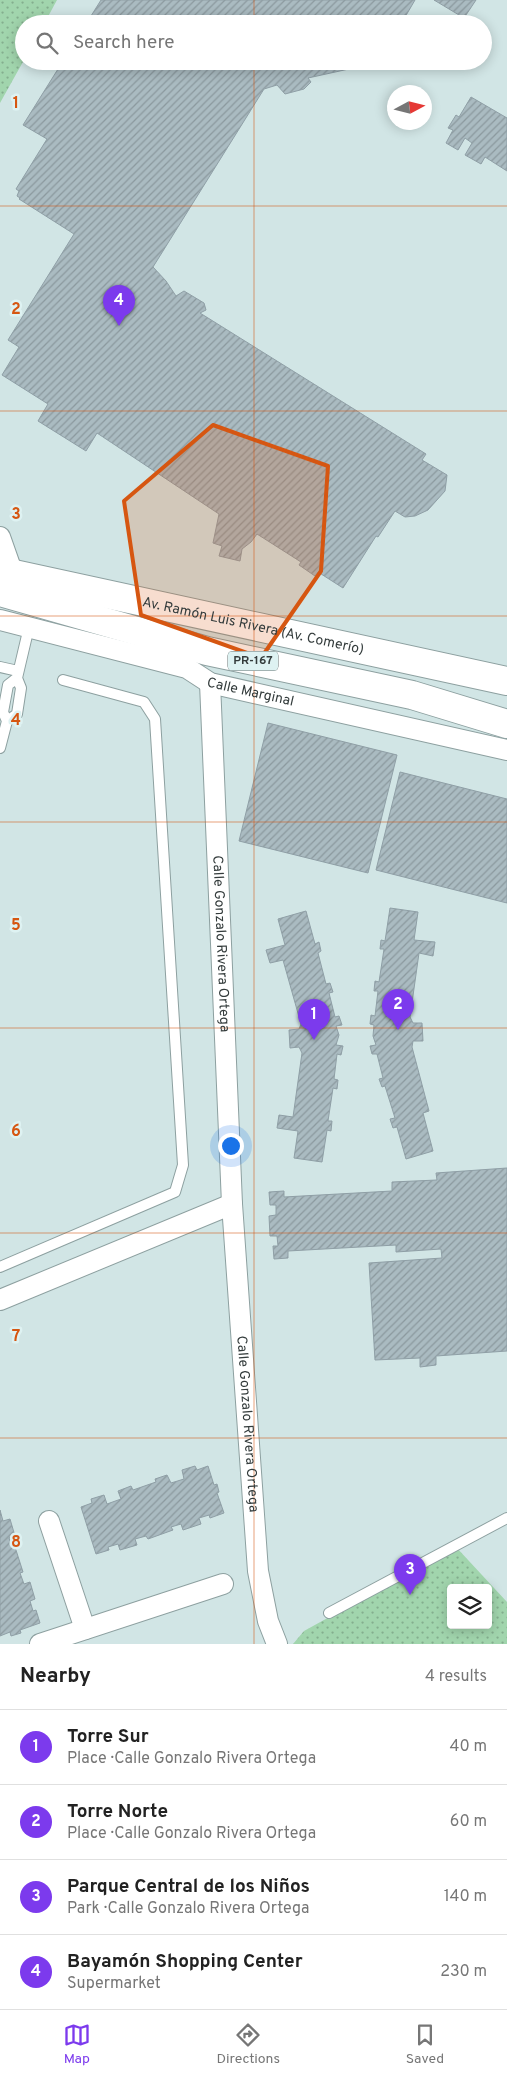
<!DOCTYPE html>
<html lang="en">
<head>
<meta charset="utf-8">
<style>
	body { margin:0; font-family:Overpass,sans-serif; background:#f2f2f2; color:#222 }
	.controls { position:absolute; right:15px; bottom:15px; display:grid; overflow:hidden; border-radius:5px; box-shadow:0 2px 12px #0003 }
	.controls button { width:45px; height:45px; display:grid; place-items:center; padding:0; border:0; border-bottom:1px solid #e0e0e0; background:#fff; color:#222; font:25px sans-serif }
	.compass { position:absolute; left:387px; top:85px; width:45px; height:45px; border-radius:50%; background:#fff; box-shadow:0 2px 12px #0003; rotate:83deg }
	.you { position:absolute; left:230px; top:1145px; width:18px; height:18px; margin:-12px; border:4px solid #fff; border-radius:50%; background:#1a73e8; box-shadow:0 0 0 8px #1a73e833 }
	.badge { display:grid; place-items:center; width:32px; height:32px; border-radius:50%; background:#7c3aed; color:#fff; font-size:16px; font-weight:700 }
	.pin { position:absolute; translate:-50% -41px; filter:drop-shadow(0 1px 2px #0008) }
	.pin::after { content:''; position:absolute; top:26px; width:18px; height:15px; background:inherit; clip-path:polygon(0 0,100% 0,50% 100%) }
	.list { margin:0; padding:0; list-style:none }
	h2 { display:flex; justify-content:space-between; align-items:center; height:65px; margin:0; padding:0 20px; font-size:21px }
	h2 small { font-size:16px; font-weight:400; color:#767676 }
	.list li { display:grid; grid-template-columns:32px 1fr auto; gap:15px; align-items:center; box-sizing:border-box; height:75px; padding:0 20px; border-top:1px solid #e0e0e0 }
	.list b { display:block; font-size:19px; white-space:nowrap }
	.list p { margin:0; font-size:16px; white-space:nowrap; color:#767676 }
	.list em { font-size:16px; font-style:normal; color:#767676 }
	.icon { flex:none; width:28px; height:28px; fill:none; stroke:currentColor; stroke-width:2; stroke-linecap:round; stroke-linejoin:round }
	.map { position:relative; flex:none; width:507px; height:1644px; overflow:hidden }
	.search { position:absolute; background:#fff; box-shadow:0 2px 12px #0003; left:15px; right:15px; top:15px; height:55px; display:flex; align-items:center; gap:12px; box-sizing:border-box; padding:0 18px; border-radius:28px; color:#767676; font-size:19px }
	.sheet { height:365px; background:#fff }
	nav { display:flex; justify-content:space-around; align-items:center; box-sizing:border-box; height:70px; border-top:1px solid #e0e0e0; background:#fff; font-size:14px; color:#767676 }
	nav a { display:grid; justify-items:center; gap:2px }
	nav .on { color:#7c3aed }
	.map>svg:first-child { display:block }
	.park { fill:url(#park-dots); fill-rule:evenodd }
	.building { fill:url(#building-hatch); stroke:#8f9fa6 }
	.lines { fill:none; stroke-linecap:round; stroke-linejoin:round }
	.service-casing { stroke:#8da0a0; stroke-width:12 }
	.minor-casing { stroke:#8da0a0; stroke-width:22 }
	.primary-casing { stroke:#8da0a0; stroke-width:30 }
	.service { stroke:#fff; stroke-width:10 }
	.minor { stroke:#fff; stroke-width:20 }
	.primary { stroke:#fff; stroke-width:28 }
	.marked { fill:#d65611; fill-opacity:0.2; stroke:#d65611; stroke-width:4; stroke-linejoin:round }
	.grid { fill:none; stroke:#d65611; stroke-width:1; stroke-opacity:0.55 }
	.labels { text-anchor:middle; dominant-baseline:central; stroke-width:5; stroke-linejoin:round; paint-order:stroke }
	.shield { fill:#def2f2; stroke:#677373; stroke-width:1 }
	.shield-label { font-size:12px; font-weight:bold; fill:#343c3c }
	.street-label { font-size:14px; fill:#343c3c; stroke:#def2f2 }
	.grid-label { font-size:16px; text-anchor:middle; font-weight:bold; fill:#d65611; stroke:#def2f2; stroke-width:5; stroke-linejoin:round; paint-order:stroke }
</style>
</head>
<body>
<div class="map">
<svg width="507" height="1644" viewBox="0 0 507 1644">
	<defs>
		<pattern id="park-dots" width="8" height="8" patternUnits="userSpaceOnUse" patternTransform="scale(1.25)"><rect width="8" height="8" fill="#a1d5ad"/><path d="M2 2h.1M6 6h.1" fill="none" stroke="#84ae8e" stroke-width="1.8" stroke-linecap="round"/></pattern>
		<pattern id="building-hatch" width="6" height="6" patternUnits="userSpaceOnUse" patternTransform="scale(1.25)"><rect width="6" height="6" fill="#aabbc1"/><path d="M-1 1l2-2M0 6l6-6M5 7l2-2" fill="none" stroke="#8b999e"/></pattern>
	</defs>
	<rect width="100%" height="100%" fill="#d1e5e5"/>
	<path class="park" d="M0,0h57l-13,24h-20v36l-24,43z
		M456,1547l51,55v42h-214l11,-13zM451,1588h37v37h-37z"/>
	<path class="building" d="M101,0h314l-14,24h-315z
		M434,0h42l-12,18z
		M63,61h314l-1,2 -68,15 3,4 -7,7 -19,5 -8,-9 -13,4 -111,178 13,14 10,15 8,-5 20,12 2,7 -6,3 226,141 -4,6 25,15 -2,16 -17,19 -13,6 -10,1 -10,-6 -17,26 -2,-1 -33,52 -25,-16 -3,4 -16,-11 2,-3 -44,-28 -6,8 -9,7 -2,12 -21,-5 3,-10 -9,-3 6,-29 -122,-81 -11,18 -48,-30 10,-17 -46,-29 17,-28 -11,-7 66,-106 -55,-35 1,-1 -3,-2 2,-5 -3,-2 31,-50 -24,-14z
		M471,97l36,21v53l-22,-14 -4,7 -16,-9 7,-12 -7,-5 -7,12 -12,-7 7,-13 -5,-2 8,-13 3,2z
		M268,723l129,32 -29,118 -129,-32z
		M400,772l107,27v104l-131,-33z
		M390,908l28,4 -4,28 21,2 -2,14 -14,-3 -9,64 3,6h9l1,18h-10l-1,6 17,64 -6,2 10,38 -27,8 -9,-32 -4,1 -3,-9 5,-1 -10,-32 -3,1 -3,-8 4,-1 -6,-24h-5l-2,-8 6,-1 -3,-9 1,-11 -4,-1 1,-9 4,1 3,-25h-4l1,-10 4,1 5,-33h-4l1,-9 4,1z
		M306,911l9,33 4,-2 2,9 -3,2 8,31 4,-1 3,9 -4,1 6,24 4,-1 3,9 -6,1 3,9 -3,10 7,1 -2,9 -4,-1 -3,25 4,1 -1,9 -4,-1 -5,33h4l-1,10 -4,-1 -5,32 -28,-4 4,-27 -21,-3 2,-13 14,2 9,-64 -3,-6 -9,1 -1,-18 10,-1 2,-5 -18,-64 -13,3 -4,-13 19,-5 -7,-26z
		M507,1168v183l-71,5v9l-16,2v-9l-45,2 -6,-97 73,-5 -1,-9 -45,3v-7l-108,6v7l-14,1 -1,-13h5l-1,-10h-7l-1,-20 7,-1v-10h-6l-1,-13 15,-1v6l108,-6v-9l45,-2 -1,-7z
		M195,1466l2,4 11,-4 6,19 3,-1 2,8 -2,1 7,20 -14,5 -1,-3 -10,3 2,6 -18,6 -2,-6 -10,3 2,3 -25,9 -2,-3 -11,3 2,6 -17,5 -2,-6 -10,3 1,3 -13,4 -15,-47 11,-4 -1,-4 13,-4 3,9 14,-5 -3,-8 13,-5 2,4 23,-8 -1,-3 12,-4 4,8 13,-4 -2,-9z
		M0,1510l3,11 7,-2 5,17 -6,2 3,10 3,-1 8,25 -3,1 4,11 6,-2 5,17 -5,2 3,10 3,-1 4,13 -20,7 1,3 -10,3 -1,-4 -10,4z"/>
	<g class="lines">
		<defs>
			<path id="service" d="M0,667l18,4
				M17,678l-9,7 -5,27 4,9 10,-7 4,-26 -4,-10 12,-51
				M0,748l7,-27
				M0,1267l175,-75 8,-27 -28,-446 -11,-17 -81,-22
				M329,1613l178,-95"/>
			<g id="minor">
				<path d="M0,537l13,37"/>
				<path id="s1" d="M0,620l187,48 23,15 297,67"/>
				<path id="s2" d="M210,683l22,521 26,367 10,50 9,23"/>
				<path d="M0,1300l232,-96"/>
				<path d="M49,1521l36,108"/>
				<path d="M40,1644l183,-60"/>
			</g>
			<g id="primary">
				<path id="s3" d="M0,571l507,110"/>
				<path d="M0,592l207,59 205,44 95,29"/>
			</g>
		</defs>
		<use href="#service" class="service-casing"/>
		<use href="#minor" class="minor-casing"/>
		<use href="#primary" class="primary-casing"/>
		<use href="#service" class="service"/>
		<use href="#minor" class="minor"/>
		<use href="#primary" class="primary"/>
	</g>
	<path class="marked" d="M213,425l115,41 -7,105 -60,87 -120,-43 -17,-114z"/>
	<path class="grid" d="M254,0v24M254,61v1583M0,206h507M0,411h507M0,616h507M0,822h507M0,1028h507M0,1233h507M0,1438h507"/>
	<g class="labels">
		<rect class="shield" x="228" y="651.5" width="50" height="19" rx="4"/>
		<g class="shield-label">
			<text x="253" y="661">PR-167</text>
		</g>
		<g class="street-label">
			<text stroke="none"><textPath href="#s3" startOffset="259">Av. Ramón Luis Rivera (Av. Comerío)</textPath></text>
			<text stroke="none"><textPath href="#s1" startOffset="262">Calle Marginal</textPath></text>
			<text stroke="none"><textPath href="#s2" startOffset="261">Calle Gonzalo Rivera Ortega</textPath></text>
			<text stroke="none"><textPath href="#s2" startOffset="742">Calle Gonzalo Rivera Ortega</textPath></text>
		</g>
	</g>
	<g class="grid-label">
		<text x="16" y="108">1</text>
		<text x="16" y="314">2</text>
		<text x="16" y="519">3</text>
		<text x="16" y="725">4</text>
		<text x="16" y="930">5</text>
		<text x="16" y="1136">6</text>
		<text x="16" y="1341">7</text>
		<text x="16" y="1547">8</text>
	</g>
</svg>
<div class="controls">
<button><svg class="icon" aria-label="layers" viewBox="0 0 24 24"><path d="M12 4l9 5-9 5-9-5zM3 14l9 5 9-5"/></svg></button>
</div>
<svg class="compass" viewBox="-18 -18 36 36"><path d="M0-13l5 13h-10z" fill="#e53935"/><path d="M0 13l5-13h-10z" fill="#767676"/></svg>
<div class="you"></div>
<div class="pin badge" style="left:314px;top:1040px">1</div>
<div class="pin badge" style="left:398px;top:1030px">2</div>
<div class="pin badge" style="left:410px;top:1595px">3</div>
<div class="pin badge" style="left:119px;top:326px">4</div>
<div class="search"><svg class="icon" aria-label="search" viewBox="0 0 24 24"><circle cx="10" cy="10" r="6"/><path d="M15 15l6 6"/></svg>Search here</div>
</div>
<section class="sheet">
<h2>Nearby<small>4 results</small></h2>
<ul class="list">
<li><span class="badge">1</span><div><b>Torre Sur</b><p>Place · Calle Gonzalo Rivera Ortega</p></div><em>40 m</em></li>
<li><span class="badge">2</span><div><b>Torre Norte</b><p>Place · Calle Gonzalo Rivera Ortega</p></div><em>60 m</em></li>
<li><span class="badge">3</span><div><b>Parque Central de los Niños</b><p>Park · Calle Gonzalo Rivera Ortega</p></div><em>140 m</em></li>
<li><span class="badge">4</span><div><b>Bayamón Shopping Center</b><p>Supermarket</p></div><em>230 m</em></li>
</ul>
</section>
<nav>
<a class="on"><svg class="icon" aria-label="map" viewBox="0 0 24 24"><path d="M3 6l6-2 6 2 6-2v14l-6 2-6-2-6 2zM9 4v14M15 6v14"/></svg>Map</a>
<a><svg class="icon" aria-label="directions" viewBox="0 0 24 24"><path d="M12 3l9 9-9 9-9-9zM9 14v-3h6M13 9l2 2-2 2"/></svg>Directions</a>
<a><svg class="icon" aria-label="saved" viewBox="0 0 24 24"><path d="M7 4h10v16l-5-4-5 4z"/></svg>Saved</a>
</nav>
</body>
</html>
